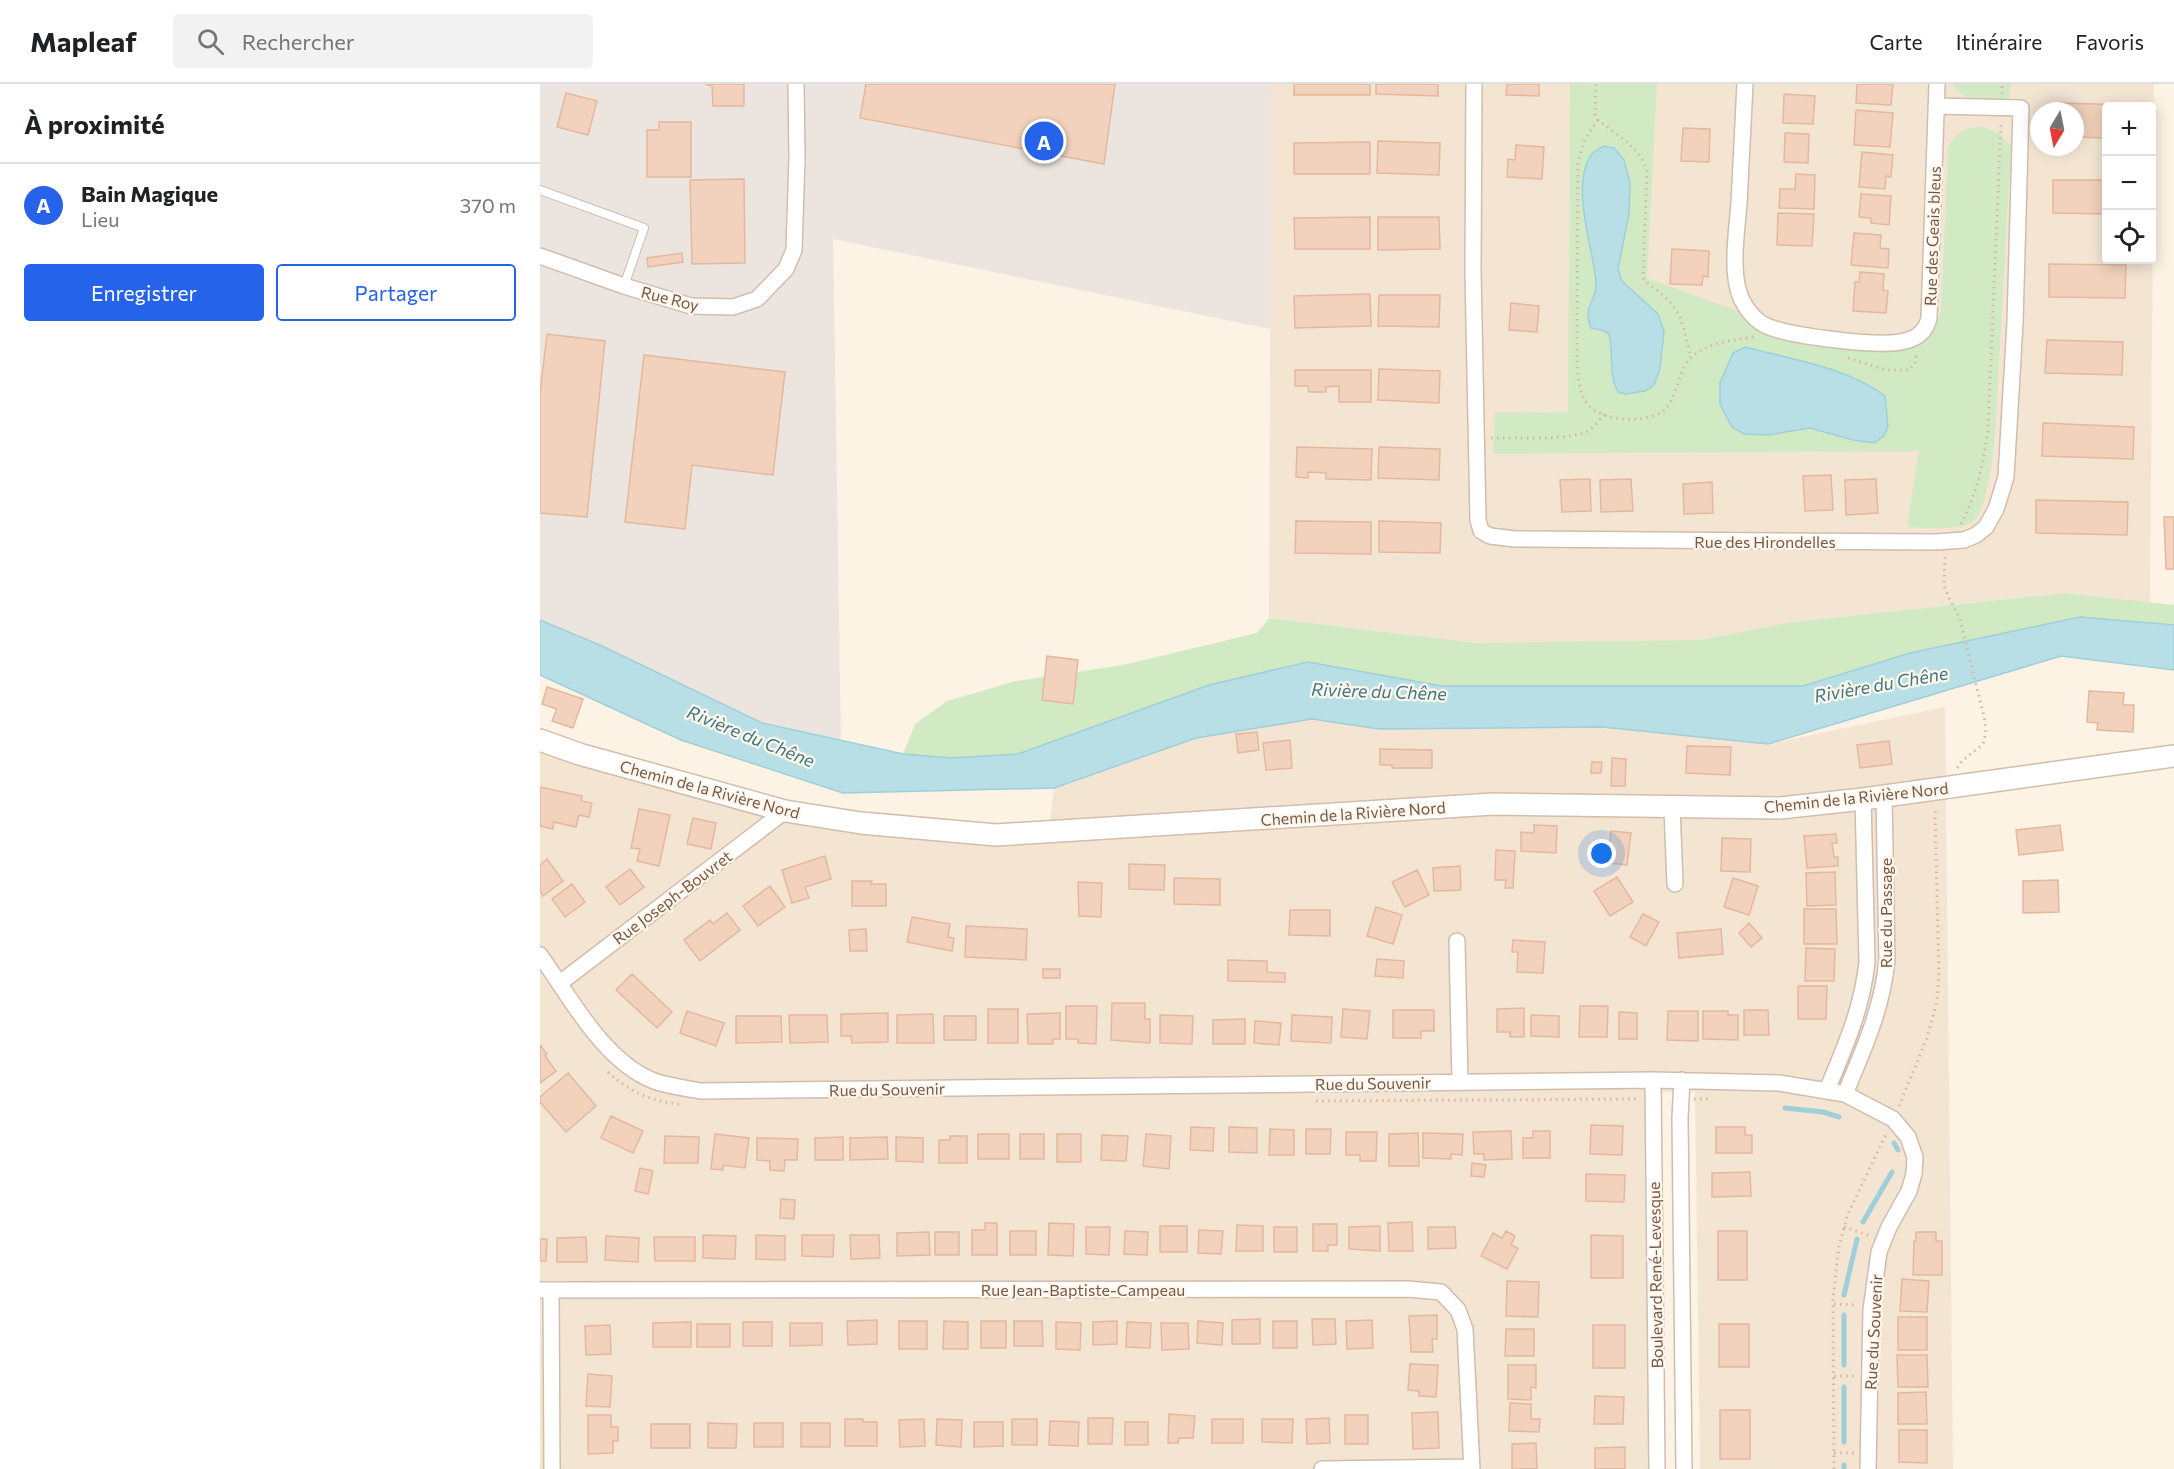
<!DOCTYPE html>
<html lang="fr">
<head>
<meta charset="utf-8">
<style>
	body { margin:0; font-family:Commissioner,sans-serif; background:#f2f2f2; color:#202124 }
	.controls { position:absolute; right:18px; top:18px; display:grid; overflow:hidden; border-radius:6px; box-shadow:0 3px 15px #0003 }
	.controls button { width:54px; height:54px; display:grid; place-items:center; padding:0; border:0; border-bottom:2px solid #e0e0e0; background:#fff; color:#202124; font:30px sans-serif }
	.compass { position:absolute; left:1490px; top:18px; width:54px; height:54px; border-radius:50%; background:#fff; box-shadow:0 3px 15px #0003; rotate:190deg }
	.you { position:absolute; left:1062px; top:770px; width:21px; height:21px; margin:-15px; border:4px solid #fff; border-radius:50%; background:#1a73e8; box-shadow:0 0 0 9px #1a73e833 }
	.badge { display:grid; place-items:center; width:39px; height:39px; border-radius:50%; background:#2563eb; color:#fff; font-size:20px; font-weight:700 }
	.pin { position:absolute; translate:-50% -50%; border:3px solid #fff; box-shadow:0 2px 6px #0006 }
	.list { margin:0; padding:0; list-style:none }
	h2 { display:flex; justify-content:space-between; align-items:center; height:78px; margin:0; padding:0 24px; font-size:26px }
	h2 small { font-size:20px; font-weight:400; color:#757577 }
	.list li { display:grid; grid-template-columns:39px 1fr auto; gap:18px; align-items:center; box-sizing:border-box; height:84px; padding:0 24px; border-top:2px solid #e0e0e0 }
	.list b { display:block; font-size:22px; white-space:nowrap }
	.list p { margin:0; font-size:20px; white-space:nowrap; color:#757577 }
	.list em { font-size:20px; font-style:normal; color:#757577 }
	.actions { display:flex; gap:12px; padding:18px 24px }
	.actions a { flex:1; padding:14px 0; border:2px solid #2563eb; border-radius:6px; text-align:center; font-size:21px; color:#2563eb }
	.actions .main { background:#2563eb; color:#fff }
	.icon { flex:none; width:33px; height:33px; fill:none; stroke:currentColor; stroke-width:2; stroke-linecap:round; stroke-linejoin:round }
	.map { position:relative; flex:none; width:1634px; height:1385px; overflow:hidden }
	header { display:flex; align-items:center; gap:36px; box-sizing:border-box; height:84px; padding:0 30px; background:#fff; border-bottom:2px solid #e0e0e0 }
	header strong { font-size:28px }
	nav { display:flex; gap:33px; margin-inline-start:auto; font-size:21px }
	.search { width:420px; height:54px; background:#f2f2f2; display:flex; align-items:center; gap:15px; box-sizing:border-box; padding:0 21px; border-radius:6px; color:#757577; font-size:22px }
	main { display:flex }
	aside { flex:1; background:#fff }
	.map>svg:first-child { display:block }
	.residential { fill:#f4e5d3; fill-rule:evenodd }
	.industrial { fill:#ece5df }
	.green { fill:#d2eac3 }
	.water { fill:#b9dfe6; stroke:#9fcfd8; stroke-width:1.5 }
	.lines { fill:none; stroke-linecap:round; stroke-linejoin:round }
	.stream { stroke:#9fcfd8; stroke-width:5 }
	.building { fill:#f2d2bc; stroke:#e4b89c; stroke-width:1.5 }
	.lane-casing { stroke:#d0bdae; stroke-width:10 }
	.street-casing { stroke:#d0bdae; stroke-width:18 }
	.secondary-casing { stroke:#d3bdab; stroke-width:24 }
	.path { stroke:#d7b59f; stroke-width:3; stroke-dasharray:1.5 4.5; stroke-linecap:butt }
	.lane { stroke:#fff; stroke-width:8 }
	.street { stroke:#fff; stroke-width:15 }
	.secondary { stroke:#fff; stroke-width:21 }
	.labels { text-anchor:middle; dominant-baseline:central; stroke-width:4.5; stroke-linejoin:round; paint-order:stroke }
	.street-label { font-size:16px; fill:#75594a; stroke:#fff7eb }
	.water-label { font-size:18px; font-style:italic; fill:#407781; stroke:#fff7eb }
</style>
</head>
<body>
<header>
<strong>Mapleaf</strong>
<div class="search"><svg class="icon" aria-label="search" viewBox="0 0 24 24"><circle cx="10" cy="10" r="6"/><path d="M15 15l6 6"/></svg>Rechercher</div>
<nav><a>Carte</a><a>Itinéraire</a><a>Favoris</a></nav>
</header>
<main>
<aside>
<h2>À proximité<small></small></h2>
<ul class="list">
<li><span class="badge">A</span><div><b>Bain Magique</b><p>Lieu</p></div><em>370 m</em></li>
</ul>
<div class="actions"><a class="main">Enregistrer</a><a>Partager</a></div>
</aside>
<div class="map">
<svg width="1634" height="1385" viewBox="0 0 1634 1385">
	<rect width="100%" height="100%" fill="#fcf3e4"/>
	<path class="residential" d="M731,0h883l-4,519 -85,-10 -273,29 -91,18 -134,3h-90l-208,-25zM1566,22h46v154h-46zM1499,27h36v36h-36z
		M1405,623l8,762h-253l-5,-378 -47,2 4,376h-1112v-716l155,42 353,42 6,-49 142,-50 116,-19 67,10 223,-2 166,17z"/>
	<path class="industrial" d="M0,0h731l-1,245 -437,-90 8,502 -79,-18 -160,-77 -62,-26z"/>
	<path class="green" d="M1030,0h87l-10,194 107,39 13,9 135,22c26,-8 28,-11 39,-37l7,-164c15,-28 45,-25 63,-1l-15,273c-1,21 -7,92 -24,103 -17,10 -46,5 -65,5l12,-76 -426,3 2,-41 73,-1z
		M1413,0h58l-2,14 -3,2c-16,-1 -47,3 -53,-16z
		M1525,509l109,12v20l-94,-8 -170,36 -107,33h-361l-134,-24 -99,23 -191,69 -67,4 -48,-4 12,-30 32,-23 69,-20 107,-16 134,-32 12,-15 208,25 224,-3 91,-18z"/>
	<path class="water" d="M1063,62l11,2 10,12 6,23 -1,31 -11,55 4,12 36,33 6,17 -4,37 -6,17 -9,6 -19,3 -8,-2c-10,-18 -4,-38 -9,-58l-7,-4 -11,-2c-9,-21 6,-27 5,-45 -2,-34 -27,-98 -4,-129 2,-3 8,-5 11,-8z
		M1205,263c45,12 104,21 140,49l3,31 -4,9 -10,7 -21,-3 -43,-12 -42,7 -24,-1 -12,-7 -12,-23v-21l13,-30z
		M1540,533l94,8v45l-113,-14 -293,88 -166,-17 -223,2 -67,-10 -116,19 -142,50 -211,5 -162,-53 -141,-65v-55l62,26 160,77 141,31 48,4 67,-4 191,-69 99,-23 134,24h361l107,-33z"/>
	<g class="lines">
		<path class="stream" d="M1245,1024l38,4 16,5
			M1354,1059l4,7
			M1323,1138l29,-50
			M1304,1211l13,-56
			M1304,1281v-50
			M1304,1358v-55
			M1304,1385v-4"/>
	</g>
	<path class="building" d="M165,0h39v22h-31l-1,-20z
		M326,0h249l-11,80 -244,-46z
		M754,0h76v11h-76z
		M836,0h62v12l-62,-2z
		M967,0h32v12l-33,-1z
		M1317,0h36l-2,21 -35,-2z
		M26,9l31,8 -9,34 -31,-8z
		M1244,10l31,2 -2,28 -30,-1z
		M1517,19l76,2v1h-27v32l-31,-1v-26h-18z
		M1316,26l37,3 -3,34 -36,-2z
		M119,38h32v55h-44v-47h12z
		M1143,44l27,1 -1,33 -28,-1z
		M1245,49l24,1 -1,29 -24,-1z
		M838,57l62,2 -1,32 -62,-2z
		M830,58v32h-76v-31z
		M976,61l28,2 -2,32 -35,-2 1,-18 7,1z
		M1322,68l31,3 -2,22 -5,-1 -1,13 -26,-2z
		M1256,90l19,1 -1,34 -35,-1 1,-19h15z
		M204,95l1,84 -53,1 -2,-84z
		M1513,96h53v34l-53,-1z
		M1321,110l30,2 -2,29 -18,-2v-5l-12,-1z
		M1238,129l36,1 -2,32 -35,-1z
		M830,133v32h-75l-1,-31z
		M838,133h61l1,32 -62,1z
		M1314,149l27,2 -1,13 9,1 -1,19 -37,-3z
		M1132,165l37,2 -1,26 -5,-1 -1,9 -32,-1z
		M142,169l1,9 -35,5 -1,-9z
		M1509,180l77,1 -1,33 -76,-1z
		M1320,188l24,2 -1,16 5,1 -2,22 -33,-2 2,-29h4z
		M830,210l1,32 -76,2 -1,-32z
		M839,211h61l-1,32 -61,-1z
		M971,219l28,3 -2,26 -28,-2z
		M7,250l58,7 -18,176 -47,-4v-120z
		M1507,256l76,2 -1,33 -77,-2z
		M104,271l141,17 -12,103 -81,-10 -7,64 -60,-7z
		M839,285l61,2 -1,32 -61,-3z
		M755,286h76v32h-32v-16l-13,1v5h-17l-1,-6h-13z
		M1503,339l91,4 -1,32 -91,-3z
		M757,363l75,2 -1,31 -45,-1v-6l-18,-1v6l-12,-1z
		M839,363l61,2 -1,31 -61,-2z
		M1291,391l2,35 -28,1 -2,-35z
		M1050,395l1,32 -29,1 -2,-32z
		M1091,395l2,32 -32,1 -1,-32z
		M1336,395l2,34 -32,2 -1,-35z
		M1172,398l1,31 -29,1 -1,-30z
		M1496,416l92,2 -1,33 -91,-2z
		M1624,433h10v52h-8z
		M756,437l75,1v32l-76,-1z
		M839,437l62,2 -1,30 -61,-1z
		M507,572l31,4 -5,44 -31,-4z
		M7,603l36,12 -10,29 -21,-7 5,-12 -15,-5z
		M1549,607l35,2 -1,12h11l-1,27 -36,-2 1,-7 -11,-1z
		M717,648l2,18 -21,3 -2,-19z
		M750,656l2,28 -26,2 -3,-27z
		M1349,657l3,23 -32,4 -3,-23z
		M1147,662l44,1 -1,28 -44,-2z
		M840,665l52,1v18h-40v-3h-12z
		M1072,674l14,1 -1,27h-14z
		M1052,678h10l-1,11h-10z
		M0,703l42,9 -1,5 11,2 -3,14 -10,-2 -3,12 -22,-5 -1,7 -13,-3z
		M99,725l31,6 -11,51 -22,-5 3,-12 -9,-1z
		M153,734l23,5 -5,26 -24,-5z
		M994,741l23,1 -1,27 -35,-2v-19l13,1z
		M1520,741l3,25 -44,5 -3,-25z
		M1071,747l20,2 -4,32 -28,-3 3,-21 8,1z
		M1296,750l1,9h-5l2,14h4v9l-31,2 -3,-32z
		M1182,754l29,1 -1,33 -29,-1z
		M956,766l19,1 -2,37h-8l1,-8h-11z
		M285,772l6,23 -26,8 4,11 -17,5 -10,-33z
		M7,775l16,22 -20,15 -3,-5v-26z
		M589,780l36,1 -1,25 -35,-1z
		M920,782l1,24 -27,1 -1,-23z
		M90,785l14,18 -24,18 -14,-18z
		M877,786l12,25 -24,12 -13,-25z
		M1295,788l1,33 -29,1 -1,-33z
		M1077,793l16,25 -23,14 -16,-25z
		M634,794l46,1v26l-46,-1z
		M1193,794l25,8 -9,29 -25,-8z
		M1518,796l1,32 -36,1v-32z
		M312,797h20l-1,3h15v22h-34z
		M538,798l24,1 -1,34 -22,-1z
		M32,800l13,18 -20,15 -13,-18z
		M230,802l15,21 -27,19 -15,-20z
		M836,823l26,8 -9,29 -26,-8z
		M1264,825h32l1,35h-33z
		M750,826h40v26l-41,-1z
		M187,829l13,17 -40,31 -16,-21 26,-20 3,4z
		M1103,830l16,8 -13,24 -16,-9z
		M372,833l38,7 -2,13 6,1 -2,13 -45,-9z
		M1209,839l13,15 -11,9 -12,-14z
		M426,842l61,3 -1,31 -61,-3z
		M326,845l1,22h-17l-1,-21z
		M1181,845l2,25 -44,4 -2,-25z
		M973,856l32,2 -2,31 -26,-1 1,-20h-6z
		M1266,864l29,1 -1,32h-29z
		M837,875l27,2 -1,17 -28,-2z
		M688,876l39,1v11l18,1v9l-57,-1z
		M503,885h17v9h-17z
		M92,890l40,38 -15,16 -41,-38z
		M1258,902h29l-1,33h-28z
		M572,919h33v16h5v24l-39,-3z
		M526,922h31l-1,38 -18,-1v-4h-12z
		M1040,922h28l-1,31h-28z
		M984,924v29h-14v-5h-13v-23z
		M448,925h30v34h-30z
		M803,925l27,2 -3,28 -26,-2z
		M853,926h41v21h-13v7h-28z
		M1204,926h24l1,25h-25z
		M147,927l37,12 -8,23 -36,-13z
		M1128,927h30v30l-31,-1z
		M1163,927h25v4h10v25l-35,-1z
		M1079,928l18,1v26h-18z
		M348,929v29l-36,1 -1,-7h-10v-22z
		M520,929v26h-7v5h-25l-1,-30z
		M393,930l1,29h-37v-28z
		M249,931h38l1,27 -38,1z
		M620,931l33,1 -1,28 -32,-1z
		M752,931l40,2 -1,26 -40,-2z
		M991,931l28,1v21l-28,-1z
		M196,932h45l1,26 -46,1z
		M404,932h32v24h-32z
		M705,935v25h-32v-24z
		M715,937l26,2 -2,22 -25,-2z
		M0,961l7,9 -2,2 11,15 -16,12z
		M28,989l28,33 -30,26 -26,-30v-5z
		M71,1032l32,15 -10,22 -32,-15z
		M1051,1041l32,1 -1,29 -32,-1z
		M651,1043l23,1 -1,23 -23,-1z
		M689,1043l28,1v25l-28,-1z
		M1176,1043h29v8h7v18h-36z
		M730,1045l24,1v25h-25z
		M766,1045h25l-1,25h-24z
		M971,1047l1,28 -28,1v-6h-10l-1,-22z
		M993,1047h17v27h-27v-20h10z
		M806,1048h31l-1,29h-16v-6h-14z
		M878,1049l1,33h-30v-32z
		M883,1049l40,1 -1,21 -11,-1v5l-28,-1z
		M175,1050l34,4 -4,30 -22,-3v5l-12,-1z
		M438,1050h31v25h-31z
		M480,1050h24v25h-24z
		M517,1050h24v28h-24z
		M606,1050l25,2 -2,33 -26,-3z
		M562,1051l26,1 -2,25 -25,-1z
		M125,1052l34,1 -1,26h-34z
		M410,1052h17v27h-28v-23h11z
		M303,1053v23h-28v-22z
		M347,1053l1,22 -38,1v-22z
		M356,1053l27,1v24l-27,-1z
		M217,1054l41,1 -1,21h-12l-1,11 -14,-1v-9l-13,-1z
		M932,1079l14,2 -2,12 -13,-1z
		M100,1084l13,3 -5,23 -13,-3z
		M1210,1088l1,24 -39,1v-24z
		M1046,1090l39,1 -1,27 -38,-1z
		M241,1115l14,1 -1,19 -14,-1z
		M872,1138l1,29h-24l-1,-28z
		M445,1139h12v32h-25v-25h13z
		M509,1139l25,1 -1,32 -25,-1z
		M773,1140h24v21h-9v6h-15z
		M697,1141l26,1v25h-27z
		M620,1142h27v26h-27z
		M840,1142v25l-31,-2v-22z
		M546,1143h24l-1,28 -23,-1z
		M734,1143h23v25h-23z
		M888,1143h27l1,21 -28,1z
		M659,1146l24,1 -2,23 -23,-1z
		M470,1147h26v24h-26z
		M585,1147l23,1 -1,23 -23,-1z
		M966,1147l9,5 -4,9 7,3 -11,21 -26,-13 12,-23 9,5z
		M1178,1147h29v49h-29z
		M389,1148l1,23 -33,1v-23z
		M395,1148h24v23h-24z
		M1376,1148h20v9h6v34h-29l1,-34h2z
		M163,1151l33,1 -1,23 -32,-1z
		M216,1151l29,1v24l-29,-1z
		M262,1151h32l-1,22 -31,-1z
		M310,1151h29l1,23 -29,1z
		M1051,1151l32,1v42h-32z
		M66,1152l33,2 -1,24 -33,-2z
		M46,1153l1,25h-30v-24z
		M114,1153h41v24h-40z
		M0,1155h7l-1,22h-6z
		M1362,1195l27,2 -2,31 -27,-1z
		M967,1197l32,1 -1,35 -32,-1z
		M897,1231v24h-5l1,13h-22l-2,-36z
		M1358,1233h29v33h-29z
		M720,1235v25h-28v-24z
		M772,1235h23l1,25 -23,1z
		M337,1236v24l-29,1 -1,-24z
		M832,1236l1,28 -26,1 -1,-28z
		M359,1237h28v28h-28z
		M404,1237l24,1v27h-25z
		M441,1237h25v27h-25z
		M474,1237h28l1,25h-29z
		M577,1237v23l-24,1v-23z
		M658,1237l25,2 -1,22 -25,-2z
		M733,1237h24v27h-24z
		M151,1238v25h-38v-24z
		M203,1238h29v24h-29z
		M516,1238l25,1 -1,27 -24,-1z
		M587,1238l24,1 -1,25 -24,-1z
		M250,1239h32v22l-32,1z
		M621,1239h27l1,26 -27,1z
		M157,1240h33v23h-33z
		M1179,1240h30v43h-30z
		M70,1241l1,29 -25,1 -1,-29z
		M1053,1241h32v43h-32z
		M966,1245h28v27h-29z
		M1357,1271h30l1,32h-30z
		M870,1280l28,1 -2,32 -17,-1v-5l-11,-1z
		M968,1281h28v23l-5,-1v13l-23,-1z
		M48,1290l24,2 -2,31 -24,-1z
		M1386,1308l1,32h-29v-31z
		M1055,1312l29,1 -1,27h-29z
		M970,1319l21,1v15h9l-1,13 -30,-1z
		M1180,1326h30v49h-30z
		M898,1328l1,36 -26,1 -1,-36z
		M629,1330l26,2 -2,22h-14l-1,5h-10z
		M48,1331h23v12h7v14h-5v12l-25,1z
		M805,1331h23v29h-23z
		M548,1334h25l-1,26h-24z
		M789,1334l1,25 -23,1 -1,-25z
		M305,1335h18v3h14v24h-32z
		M384,1335l1,27 -25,1 -1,-27z
		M397,1335l25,1 -1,27 -25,-2z
		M472,1335h25v26h-25z
		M672,1335h31v24h-31z
		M722,1335h31l-1,24 -30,-1z
		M510,1337l29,1 -1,24 -29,-1z
		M434,1338h29v24l-29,1z
		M585,1338h23v23h-23z
		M168,1339l29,1 -1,24h-28z
		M214,1339h29v24h-29z
		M261,1339h29v24h-29z
		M111,1340h39v24h-39z
		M1359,1346h28v33l-28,-1z
		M996,1359l1,26h-25v-25z
		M1085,1363v22h-30v-21z"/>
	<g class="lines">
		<defs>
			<path id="lane" d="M0,106l104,38 -20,58"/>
			<path id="street" d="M934,0l-1,187 5,249 3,11 9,5 25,3 420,3 29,-2 12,-5 10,-8 10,-18 10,-32 9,-154 6,-215 -85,-2
				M1205,0c-2,40 -4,79 -6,119 -2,28 -10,74 4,99 5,10 15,21 26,25 24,9 112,21 136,14 13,-3 21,-10 24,-23l8,-234
				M0,172l84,30 67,20 42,1 24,-8 29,-30 8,-19 3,-92 -1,-74
				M1132,723l3,77
				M917,857l3,141
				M0,871c30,42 64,107 114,126 14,5 31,7 46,10l953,-11 126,3 66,11 48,25 15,18 7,20 -1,17 -5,17 -20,36 -10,25 -8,58 -3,159
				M20,899l225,-172
				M1113,996l4,389
				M1142,996l-2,38 4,351
				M1287,1006c18,-43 35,-81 40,-128l-4,-163
				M1305,1010c19,-46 37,-84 42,-134l-3,-164
				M0,1206l868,-1 33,3 17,18 7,19 7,140
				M11,1206l1,179
				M782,1385l150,-2"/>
			<path id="secondary" d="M0,656l39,14 206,57 76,12 135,12 497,-31 287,4 83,-9 311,-43"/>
		</defs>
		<use href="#lane" class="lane-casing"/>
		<use href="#street" class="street-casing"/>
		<use href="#secondary" class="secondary-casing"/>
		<path class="path" d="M1056,0l-1,30 3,6c19,15 42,27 49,51l-4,106 2,4c37,27 35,33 46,76
			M1462,10v-10
			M1058,36l-13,19 -7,23 -1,196c1,15 1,37 12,48 15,15 57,18 74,5 16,-13 14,-44 31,-56 17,-13 39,-15 60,-18
			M1308,274l38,12h23l6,-6 1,-8 -2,-3
			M951,354c23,-1 83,4 100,-9 5,-4 9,-10 13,-15
			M1421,440c16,-30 22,-60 27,-94l13,-308
			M1405,473l-1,29 6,14 10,19 25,102 1,12 -3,11 -21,17 -5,7
			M68,988c24,22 44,29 75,33
			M1154,1015h15
			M776,1017l324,-2
			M1359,1022l28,-68 10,-37 2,-28 -4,-158 1,-7
			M1304,1143l27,9
			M1294,1220l22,1
			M1294,1292h22
			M1294,1369h20
			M1294,1385l-1,-171 6,-52 9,-32 38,-80"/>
		<use href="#lane" class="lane"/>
		<use href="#street" class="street"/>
		<use href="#secondary" class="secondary"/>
	</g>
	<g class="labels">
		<g class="street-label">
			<text transform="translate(1392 152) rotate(-88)">Rue des Geais bleus</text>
			<text transform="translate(130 214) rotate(14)">Rue Roy</text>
			<text x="1225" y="457">Rue des Hirondelles</text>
			<text transform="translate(170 705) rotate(15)">Chemin de la Rivière Nord</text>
			<text transform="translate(1316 713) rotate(-6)">Chemin de la Rivière Nord</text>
			<text transform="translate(813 729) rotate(-4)">Chemin de la Rivière Nord</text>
			<text transform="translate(132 813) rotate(-37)">Rue Joseph-Bouvret</text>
			<text transform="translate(1345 829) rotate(-90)">Rue du Passage</text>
			<text transform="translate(833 999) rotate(-1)">Rue du Souvenir</text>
			<text transform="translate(347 1005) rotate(-1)">Rue du Souvenir</text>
			<text transform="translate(1115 1191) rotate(-91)">Boulevard René-Levesque</text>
			<text x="543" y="1205">Rue Jean-Baptiste-Campeau</text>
			<text transform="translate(1333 1248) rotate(-87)">Rue du Souvenir</text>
		</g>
		<g class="water-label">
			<text transform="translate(1341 600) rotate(-10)">Rivière du Chêne</text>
			<text transform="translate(839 607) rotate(2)">Rivière du Chêne</text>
			<text transform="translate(211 652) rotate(22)">Rivière du Chêne</text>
		</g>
	</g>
</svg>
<div class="controls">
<button>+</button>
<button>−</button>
<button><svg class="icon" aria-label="locate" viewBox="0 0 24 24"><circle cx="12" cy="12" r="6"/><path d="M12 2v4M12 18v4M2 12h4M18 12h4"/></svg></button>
</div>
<svg class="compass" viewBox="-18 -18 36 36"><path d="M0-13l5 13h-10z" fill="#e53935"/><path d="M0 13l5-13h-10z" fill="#757577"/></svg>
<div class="you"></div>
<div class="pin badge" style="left:504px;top:57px">A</div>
</div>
</main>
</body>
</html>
